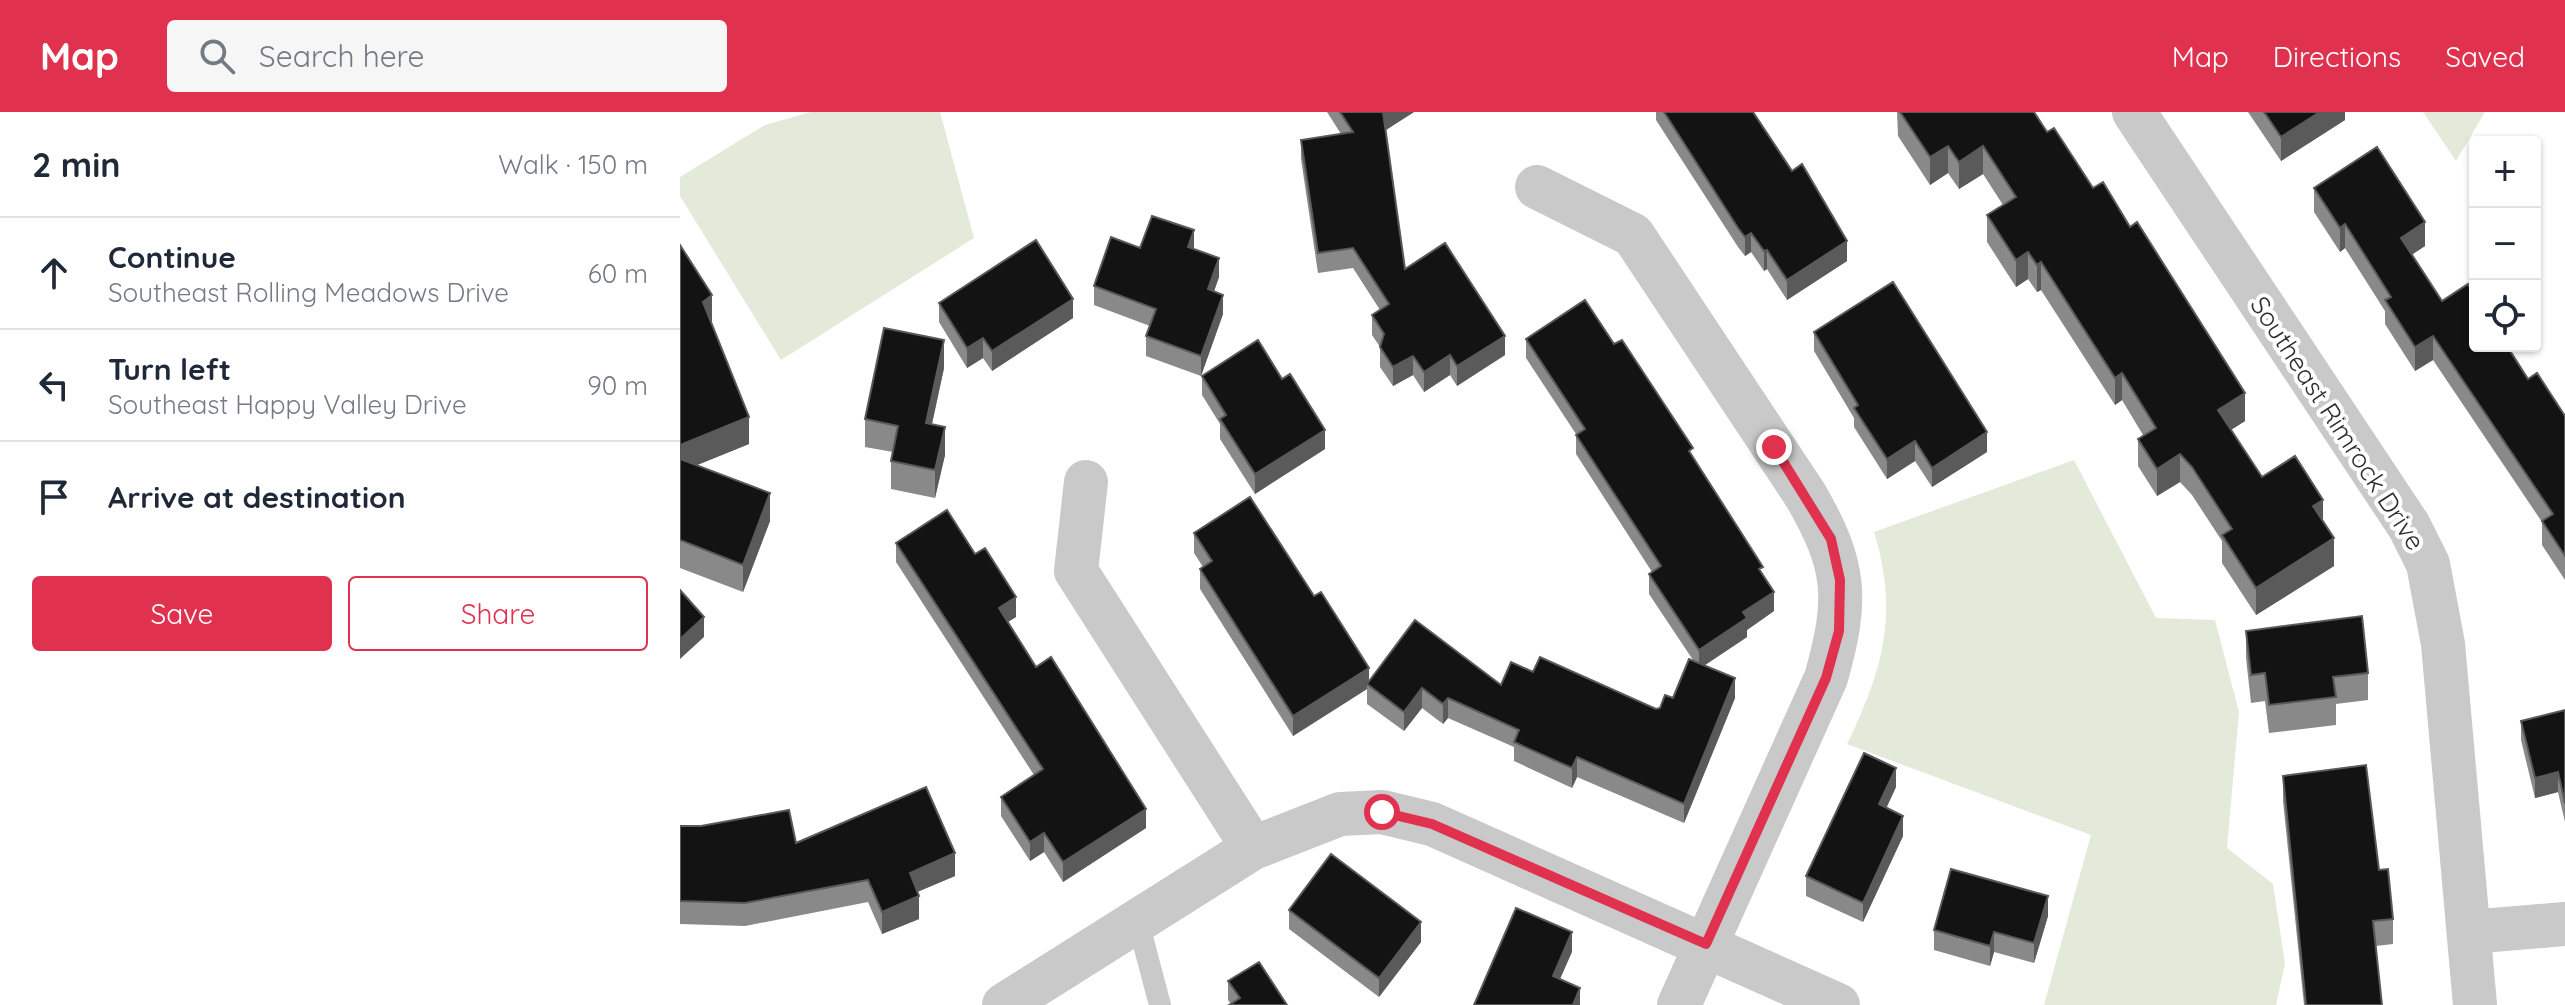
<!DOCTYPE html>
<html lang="en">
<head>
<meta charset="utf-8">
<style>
	body { margin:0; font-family:Quicksand,sans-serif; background:#f6f6f7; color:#1f2937 }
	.controls { position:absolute; right:24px; top:24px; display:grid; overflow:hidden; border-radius:8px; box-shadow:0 2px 6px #0004 }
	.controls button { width:72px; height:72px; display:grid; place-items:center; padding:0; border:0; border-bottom:2px solid #e0e1e3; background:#fff; color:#1f2937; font:40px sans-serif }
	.stop { position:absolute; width:24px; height:24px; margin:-18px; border:6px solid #e0314e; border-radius:50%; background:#fff }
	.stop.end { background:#e0314e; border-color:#fff; box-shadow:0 2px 8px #0008 }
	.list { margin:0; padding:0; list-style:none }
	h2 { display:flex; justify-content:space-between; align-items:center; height:104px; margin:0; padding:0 32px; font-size:34px }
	h2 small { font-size:26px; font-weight:400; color:#747a83 }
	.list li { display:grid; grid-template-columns:52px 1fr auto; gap:24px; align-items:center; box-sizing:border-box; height:112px; padding:0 32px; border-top:2px solid #e0e1e3 }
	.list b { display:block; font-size:30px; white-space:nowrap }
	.list p { margin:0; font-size:26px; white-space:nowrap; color:#747a83 }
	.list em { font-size:26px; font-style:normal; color:#747a83 }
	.actions { display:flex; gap:16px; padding:24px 32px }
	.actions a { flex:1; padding:18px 0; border:2px solid #e0314e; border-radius:8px; text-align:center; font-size:28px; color:#e0314e }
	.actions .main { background:#e0314e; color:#fff }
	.icon { flex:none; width:44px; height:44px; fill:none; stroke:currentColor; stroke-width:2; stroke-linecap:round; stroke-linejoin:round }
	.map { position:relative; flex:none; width:1885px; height:893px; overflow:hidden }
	header { display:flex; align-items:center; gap:48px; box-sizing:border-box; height:112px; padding:0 40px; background:#e0314e; color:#fff }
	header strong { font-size:38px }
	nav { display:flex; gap:44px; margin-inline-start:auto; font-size:28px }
	.search { width:560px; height:72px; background:#f6f6f7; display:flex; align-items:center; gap:20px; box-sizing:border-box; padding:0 28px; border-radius:8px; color:#747a83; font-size:30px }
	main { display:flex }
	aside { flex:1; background:#fff }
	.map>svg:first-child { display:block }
	.green { fill:#e4ead9 }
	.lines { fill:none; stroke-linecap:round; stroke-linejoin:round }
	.service { stroke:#c9c9c9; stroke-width:22 }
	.minor { stroke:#c9c9c9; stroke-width:44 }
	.wall { fill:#898989 }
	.shaded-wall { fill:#5a5a5a }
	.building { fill:#131313; stroke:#5a5a5a; stroke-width:2 }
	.route { stroke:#e0314e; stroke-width:10 }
	.labels { text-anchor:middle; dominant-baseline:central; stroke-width:8; stroke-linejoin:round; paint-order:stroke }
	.street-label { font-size:26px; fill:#2c2c2c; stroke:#fff }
</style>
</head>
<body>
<header>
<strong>Map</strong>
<div class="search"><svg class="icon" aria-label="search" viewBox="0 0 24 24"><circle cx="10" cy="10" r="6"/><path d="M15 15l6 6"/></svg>Search here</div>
<nav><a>Map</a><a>Directions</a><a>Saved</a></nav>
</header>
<main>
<aside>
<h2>2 min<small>Walk · 150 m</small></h2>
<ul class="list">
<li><svg class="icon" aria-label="ahead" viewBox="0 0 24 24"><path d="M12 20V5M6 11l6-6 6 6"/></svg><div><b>Continue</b><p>Southeast Rolling Meadows Drive</p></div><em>60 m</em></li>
<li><svg class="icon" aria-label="left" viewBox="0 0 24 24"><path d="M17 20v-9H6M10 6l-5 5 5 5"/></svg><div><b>Turn left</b><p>Southeast Happy Valley Drive</p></div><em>90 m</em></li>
<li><svg class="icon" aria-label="arrive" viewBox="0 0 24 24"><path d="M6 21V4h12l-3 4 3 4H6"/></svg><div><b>Arrive at destination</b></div></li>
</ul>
<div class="actions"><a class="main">Save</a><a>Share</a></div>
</aside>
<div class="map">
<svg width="1885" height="893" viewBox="0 0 1885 893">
	<rect width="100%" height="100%" fill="#fff"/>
	<path class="green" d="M131,0h129l34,126 -193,122 -101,-164v-19l85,-52z
		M1743,0h62l-29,49z
		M1394,348l82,158 59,2 24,92 -12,136 46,36 12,80 -9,41h-232l47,-170 -244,-91c36,-74 52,-130 27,-212z"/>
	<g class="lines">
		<path class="service" d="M458,810l22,83"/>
		<path class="minor" d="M1454,0l275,414 19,38 15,80 32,361
			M857,75l96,48 173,261c41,71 42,104 20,182l-147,327
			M406,370l-10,89 177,277
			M1789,820l96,-8
			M324,893l249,-157 87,-34 42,-2 50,12 406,181"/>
	</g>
	<path class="wall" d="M647,0h87l-29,18 20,139 100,86 -48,31 -7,-11 -26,17 -11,-17 -20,11 -13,-19v-20l-8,-12v-20l8,-5 -27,-42 -35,5 -17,-114v-19l40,-6z
		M976,0h97l94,149 -60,39 -20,-31 -3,2 -13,-19 -6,4 -7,-9 -82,-127z
		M1217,0h137l211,309 -14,9 31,47 61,45 11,44 -78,49 -34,-52v-22l-30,-46 -12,-13 -23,14 -19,-30v-27l5,-4 -21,-35 -7,5 -74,-115 -4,2 -9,-13 -12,8 -29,-45v-27l16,-10 -20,-31 -24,15 -11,-16 -18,12 -32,-49z
		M1568,0h97v8l-64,41z
		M1634,76l111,58 -13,8 30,47 86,78 37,37v164l-23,-35v-23l-109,-162 -18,11 -30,-47v-13l-40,-63 -5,4 -26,-40z
		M0,133l32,78h-1l38,121 -52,21 73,56 -27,71 -63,-24z
		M460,136l54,1 25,28 -5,14 9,23 -22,62 -55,-20v-20l4,-10 -56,-21v-19z
		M259,191l134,15 -81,53 -9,-13 -16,10 -28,-46z
		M1134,220l173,120 -55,35 -17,-26 -28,18 -33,-52v-9l-40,-67z
		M846,227l88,5 79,113 70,118 11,36 -27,19v7l-42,28 30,33 -51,125 -107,-46 -5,11 -58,-27v-14l-66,-29 -5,6 -21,-16 -18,23 -37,-27v-15l-74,47 -93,-147v-20l3,-2 -9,-14v-20l175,148 132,4 32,-13 123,37 4,-1 13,-10 20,-38 -44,-66v-20l3,-2 -76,-118v-20l-50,-76z
		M264,256l-12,56 13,31 -10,43 -44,-9v-28l2,-9 -28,-5v-28z
		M522,264l123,73 -70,45 -35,-55v-15l-18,-29z
		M216,431l120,74 -8,5 28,45 110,161 -83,54 -19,-30 -14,9 -29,-45v-19l33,-22 -138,-213z
		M1566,519l122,42v27l-32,4v21l-67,8 -4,-32 -14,2 -5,-45z
		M1885,598v112l-7,-30 -23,6 -14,-58v-19z
		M1603,664l96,94 14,49v25l-17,2 6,59h-78l-21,-204z
		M1216,675l-10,21 17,28 -40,86 -57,-26v-20z
		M0,714l116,17 159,33 -38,16 2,27 -37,15 -14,-32 -123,24 -65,-2z
		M609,798l132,32 -42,55 -90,-68z
		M1368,804l-14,47 -40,-11 -4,14 -56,-16v-20z
		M548,869l59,24 -56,-1 -3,-4z"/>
	<path class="shaded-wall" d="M703,0h31l-31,20z
		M1640,0h25v8l-64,41v-24z
		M1268,34v27l-18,12v-28z
		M1303,34v28l-24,15v-27z
		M1745,110v24l-24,16v-24z
		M1665,112v24l-5,4v-24z
		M514,118v20l-6,-3z
		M1071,121v19l-6,4v-19z
		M1167,129v20l-60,39v-20z
		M1087,138v19l-3,2v-20z
		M1348,140v27l-12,8v-27z
		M539,146v19l-11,32v-20z
		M1361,150v28l-4,2v-27z
		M32,183v28l-9,6v-27z
		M543,183v19l-22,62v-20z
		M393,187v19l-81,53v-20z
		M825,224v19l-48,31v-20z
		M1753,224v24l-18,11v-24z
		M303,226v20l-16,10v-20z
		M264,228v28l-18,83v-28z
		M770,243v20l-26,17v-20z
		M733,244v19l-20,11v-19z
		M1442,261v27l-7,5v-27z
		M1565,281v28l-27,17v-28z
		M69,305v27l-69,28v-27z
		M265,315v28l-10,43v-28z
		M645,318v19l-70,45v-20z
		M1307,320v20l-55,35v-19z
		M1235,329v20l-28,18v-20z
		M1500,342v28l-23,14v-27z
		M90,381v28l-27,71v-27z
		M1643,388v27l-10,-21z
		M1654,426v28l-78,49v-27z
		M1094,480v19l-27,19v7l-48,32v-19l44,-38z
		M336,485v20l-17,10v-19z
		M24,505v20l-24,22v-20z
		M689,556v18l-2,-2v5l-74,47v-20z
		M1055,566v20l-51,125v-19z
		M742,576v20l-18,23v-19z
		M768,586v20l-5,6v-20z
		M897,645v20l-5,11v-20z
		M1216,656v19l-17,37v-20z
		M1878,660v20l-23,6v-20z
		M466,697v19l-83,54v-20z
		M1223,704v20l-40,86v-19z
		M364,721v19l-14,9v-19z
		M275,741v23l-45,19v-22z
		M239,784v23l-37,15v-22z
		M1368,784v20l-14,47v-20z
		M741,810v20l-42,55v-19z
		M892,820v20l-19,43v-19z
		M1314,820v20l-4,14v-20z
		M900,876v17h-7z"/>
	<path class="building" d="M660,0h43l22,157 40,-26 60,93 -48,30 -7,-11 -26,17 -11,-16 -20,11 -13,-20 4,-13 -12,-19 17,-11 -36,-56 -35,5 -17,-113 52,-8z
		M984,0h89l39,59 10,-7 45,77 -60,39 -20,-30 -3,1 -13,-18 -6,4 -7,-9z
		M1220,0h134l13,20 7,-4 39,60 10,-6 27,45 7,-5 108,171 -27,17 44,67 33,-21 28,44 -10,6 21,32 -78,50 -34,-53 10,-6 -40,-62 -12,-13 -23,15 -19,-30 18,-11 -34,-55 -7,5 -74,-116 -4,3 -9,-13 -12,8 -29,-45 29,-18 -33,-51 -24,16 -11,-16 -18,11z
		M1584,0h56l-39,25z
		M1697,35l48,75 -24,16 41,63 26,-17 7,11v51h32l21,33 9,-6 28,43v140l-23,-35 11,-7 -120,-178 -18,11 -30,-47 6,-3 -46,-73 -5,4 -26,-40z
		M472,104l42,14 -6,17 31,11 -11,31 15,6 -22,61 -55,-20 10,-27 -62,-23 17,-49 29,11z
		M356,128l37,59 -81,52 -9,-13 -16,10 -28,-45z
		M0,133l32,50 -9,7 46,115 -69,28z
		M1213,170l94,150 -55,36 -17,-27 -28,18 -33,-51 4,-3 -44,-73z
		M905,188l29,44 8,-4 71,108 -4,3 74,116 -4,2 15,23 -31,20 4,6 -48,32 -50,-76 12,-8 -85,-131 9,-6 -59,-90z
		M204,216l60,12 -18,83 19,4 -10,43 -44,-9 7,-35 -33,-7z
		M578,228l24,39 8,-5 35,56 -70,44 -35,-55 6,-4 -24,-39z
		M0,347l90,34 -27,72 -63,-25z
		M570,385l64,99 7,-4 48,76 -76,48 -93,-147 12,-8 -18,-28z
		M267,398l28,44 10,-6 31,49 -17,11 37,59 15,-10 95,152 -83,53 -19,-29 -14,9 -29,-45 42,-28 -147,-226z
		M0,478l24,27 -24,22z
		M1682,504l6,57 -35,4 3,20 -67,8 -4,-32 -14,2 -5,-44z
		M735,508l86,65 10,-23 22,10 7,-15 116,52 4,-1 5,-13 8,3 16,-39 46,19 -51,126 -107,-47 -5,11 -58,-26 5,-12 -71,-32 -5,6 -21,-16 -18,24 -37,-28z
		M1885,598v93l-7,-31 -23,6 -14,-57z
		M1184,641l32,15 -17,36 24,12 -40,87 -57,-27z
		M1686,653l13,105 9,-1 5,50 -20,2 9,84h-76l-23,-229z
		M246,675l29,66 -45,20 9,23 -37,16 -14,-32 -123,23 -65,-2v-75h21l88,-16 7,33z
		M651,742l90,68 -42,56 -90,-68z
		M1271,757l97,27 -14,47 -40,-11 -4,14 -56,-16z
		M836,796l56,24 -19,44 27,12 -7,17h-99z
		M579,850l28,43h-58l11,-7 -12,-17z"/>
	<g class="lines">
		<path class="route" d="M702,700l50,12 274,120 120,-266 13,-47 1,-51 -9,-41 -57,-92"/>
	</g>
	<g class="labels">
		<g class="street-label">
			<text transform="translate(1658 311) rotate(57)">Southeast Rimrock Drive</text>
		</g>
	</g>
</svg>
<div class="controls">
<button>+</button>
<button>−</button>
<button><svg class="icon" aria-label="locate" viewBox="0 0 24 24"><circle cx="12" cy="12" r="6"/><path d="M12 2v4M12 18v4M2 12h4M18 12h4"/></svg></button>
</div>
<div class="stop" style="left:702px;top:700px"></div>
<div class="stop end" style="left:1094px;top:335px"></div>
</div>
</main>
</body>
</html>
